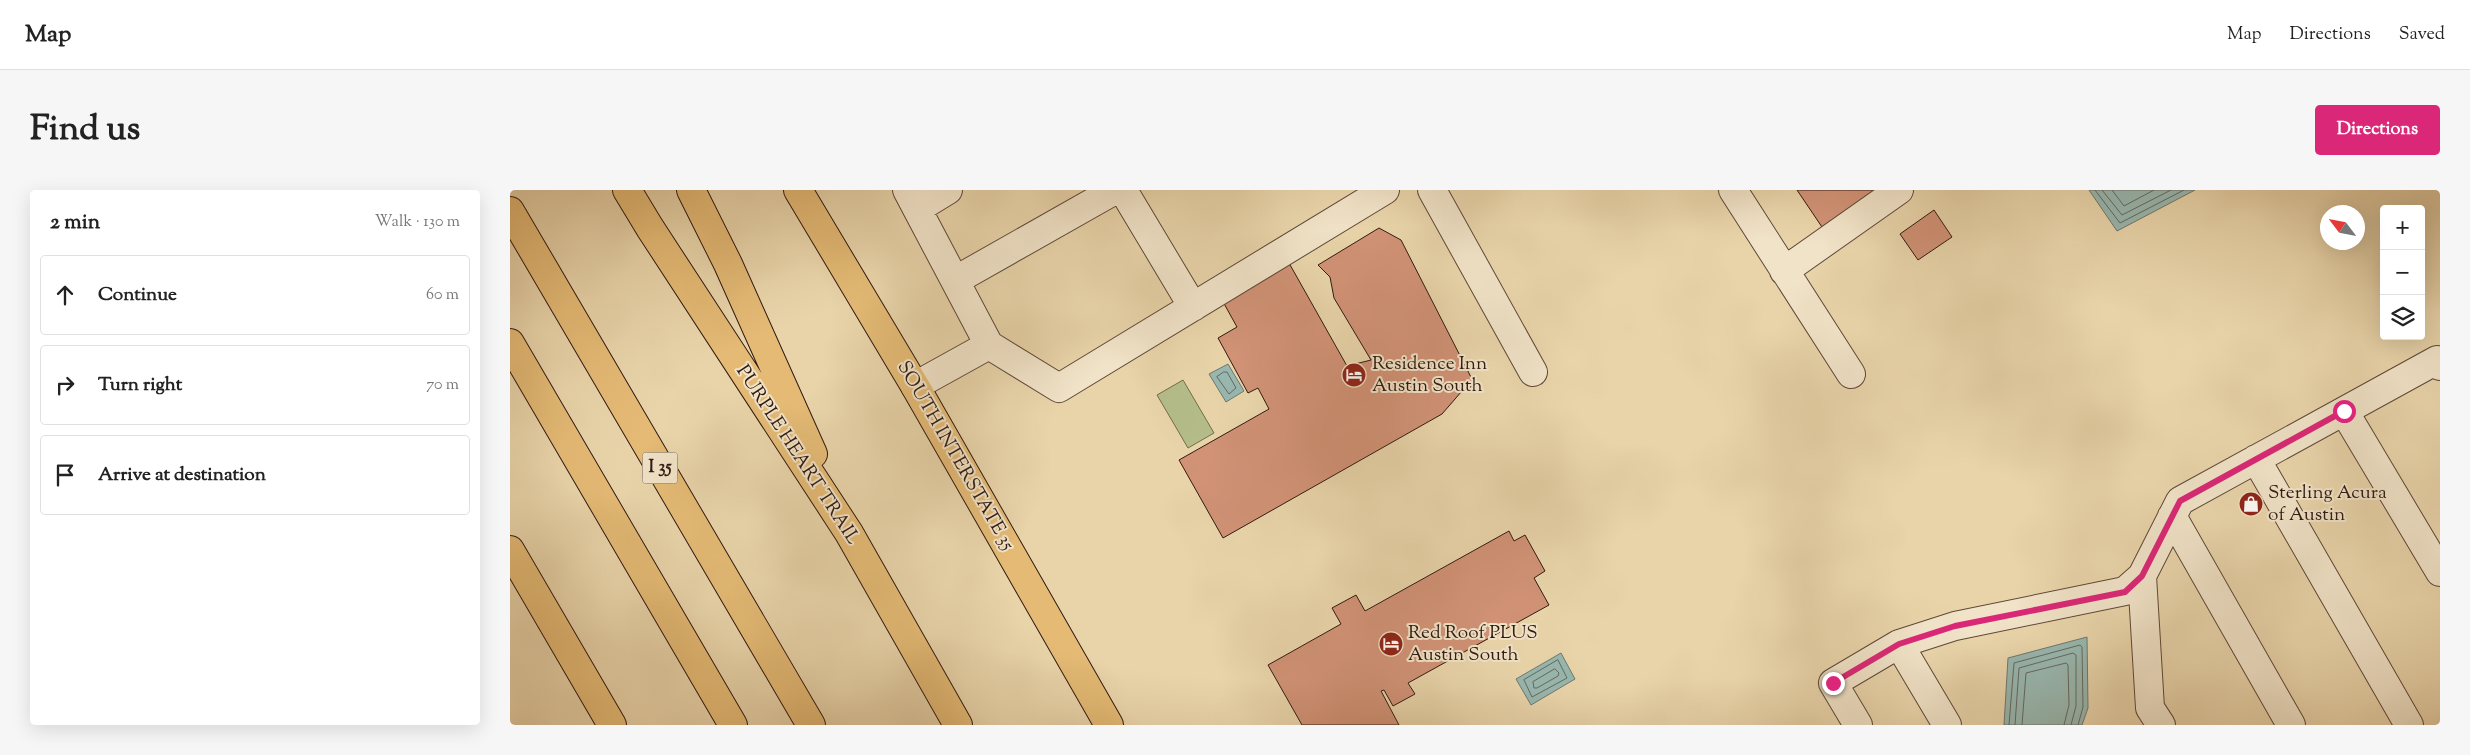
<!DOCTYPE html>
<html lang="en">
<head>
<meta charset="utf-8">
<style>
	body { margin:0; font-family:"Sorts Mill Goudy",serif; background:#f6f6f6; color:#222 }
	.controls { position:absolute; right:15px; top:15px; display:grid; overflow:hidden; border-radius:5px; box-shadow:0 5px 20px #0002 }
	.controls button { width:45px; height:45px; display:grid; place-items:center; padding:0; border:0; border-bottom:1px solid #e0e0e0; background:#fff; color:#222; font:25px sans-serif }
	.compass { position:absolute; left:1810px; top:15px; width:45px; height:45px; border-radius:50%; background:#fff; box-shadow:0 5px 20px #0002; rotate:302deg }
	.stop { position:absolute; width:15px; height:15px; margin:-11px; border:4px solid #db2777; border-radius:50%; background:#fff }
	.stop.end { background:#db2777; border-color:#fff; box-shadow:0 1px 5px #0008 }
	.list { margin:0; padding:0; list-style:none }
	h2 { display:flex; justify-content:space-between; align-items:center; height:65px; margin:0; padding:0 20px; font-size:21px }
	h2 small { font-size:16px; font-weight:400; color:#767676 }
	.list li { display:grid; grid-template-columns:32px 1fr auto; gap:15px; align-items:center; box-sizing:border-box; height:80px; margin:0 10px 10px; padding:0 10px; border:1px solid #e0e0e0; border-radius:5px }
	.list b { display:block; font-size:19px; white-space:nowrap }
	.list em { font-size:16px; font-style:normal; color:#767676 }
	.icon { flex:none; width:28px; height:28px; fill:none; stroke:currentColor; stroke-width:2; stroke-linecap:round; stroke-linejoin:round }
	.map { position:relative; flex:none; width:1930px; height:535px; overflow:hidden; border-radius:5px }
	header { display:flex; align-items:center; gap:30px; box-sizing:border-box; height:70px; padding:0 25px; background:#fff; border-bottom:1px solid #e0e0e0 }
	header strong { font-size:24px }
	nav { display:flex; gap:28px; margin-inline-start:auto; font-size:18px }
	.intro { display:flex; align-items:center; justify-content:space-between; box-sizing:border-box; height:120px; padding:0 30px }
	h1 { margin:0; font-size:35px }
	.button { padding:12px 22px; border-radius:5px; background:#db2777; color:#fff; font-size:18px; font-weight:700 }
	main { display:flex; gap:30px; padding:0 30px }
	aside { flex:1; background:#fff; border-radius:5px; box-shadow:0 5px 20px #0002 }
	.map>svg:first-child { display:block }
	.green { fill:#b4bd8a; stroke:#726c4e }
	.water { fill:#98b7af; stroke:#6e7870 }
	.lines { fill:none; stroke-linecap:round; stroke-linejoin:round }
	.shore { stroke:#646860; stroke-width:1 }
	.building { fill:#d19276; stroke:#301a12 }
	.minor-casing { stroke:#5e4838; stroke-width:30 }
	.major-casing { stroke:#301a12; stroke-width:30 }
	.highway-casing { stroke:#301a12; stroke-width:30 }
	.minor { stroke:#f1e3c8; stroke-width:28 }
	.major { stroke:#e4ba75; stroke-width:28 }
	.highway { stroke:#e4ba75; stroke-width:28 }
	.route { stroke:#db2777; stroke-width:6 }
	.labels { text-anchor:middle; dominant-baseline:central; stroke-width:4; stroke-linejoin:round; paint-order:stroke }
	.shield { fill:#f1e3c8; stroke:#6a5649; stroke-width:1 }
	.shield-label { font-size:18px; font-weight:bold; fill:#301a12 }
	.poi-label { font-size:19px; fill:#301a12; stroke:#f1e3c8; text-anchor:start }
	.street-label { font-size:19px; fill:#301a12; stroke:#f1e3c8 }
</style>
</head>
<body>
<header>
<strong>Map</strong>
<nav><a>Map</a><a>Directions</a><a>Saved</a></nav>
</header>
<div class="intro"><h1>Find us</h1><a class="button">Directions</a></div>
<main>
<aside>
<h2>2 min<small>Walk · 130 m</small></h2>
<ul class="list">
<li><svg class="icon" aria-label="ahead" viewBox="0 0 24 24"><path d="M12 20V5M6 11l6-6 6 6"/></svg><div><b>Continue</b></div><em>60 m</em></li>
<li><svg class="icon" aria-label="right" viewBox="0 0 24 24"><path d="M7 20v-9h11M14 6l5 5-5 5"/></svg><div><b>Turn right</b></div><em>70 m</em></li>
<li><svg class="icon" aria-label="arrive" viewBox="0 0 24 24"><path d="M6 21V4h12l-3 4 3 4H6"/></svg><div><b>Arrive at destination</b></div></li>
</ul>
</aside>
<div class="map">
<svg width="1930" height="535" viewBox="0 0 1930 535">
	<rect width="100%" height="100%" fill="#e9d4aa"/>
	<filter id="stains"><feTurbulence type="fractalNoise" baseFrequency=".004" numOctaves="4"/><feColorMatrix values="0 0 0 0 .2 0 0 0 0 .09 0 0 0 0 .02 0 0 0 .5 -.17"/></filter>
	<radialGradient id="worn" r=".72"><stop offset=".6" stop-color="#630" stop-opacity="0"/><stop offset="1" stop-color="#630" stop-opacity=".3"/></radialGradient>
	<path class="green" d="M673,190l31,53 -26,15 -31,-53z"/>
	<path class="water" d="M1579,0h106l-78,41z
		M718,174l16,27 -18,11 -17,-28z
		M1577,447l1,71 -6,17h-78l4,-67z
		M1051,463l14,26 -44,26 -15,-26z"/>
	<g class="lines">
		<path class="shore" d="M1585,0l25,33 64,-33
			M1592,0l20,25 49,-25
			M1602,0l12,16 30,-16
			M714,182h3l9,16 -7,6 -12,-17z
			M1048,470l9,18 -35,19 -8,-17z
			M1045,479l4,4 -1,3 -21,12h-3l-1,-6z
			M1499,535l5,-62 66,-18 2,2 1,60 -5,18
			M1505,535l4,-57 54,-15 3,2v51l-5,19
			M1512,535l4,-52 40,-10 2,2 1,40 -5,20"/>
	</g>
	<path class="building" d="M1287,0h93l-66,40z
		M1424,20l18,27 -34,23 -18,-26z
		M869,38l22,12 74,145 -13,6 -20,23 -219,124 -44,-78 90,-51 -11,-21 -10,5 -30,-55 19,-11 -15,-27 67,-37 58,103 24,-6 -37,-62 -4,-21 -12,-12z
		M999,341l5,10 11,-6 20,36 -11,7 15,27 -141,78 7,11 -22,12 -9,-16 -3,1 18,34h-97l-34,-60 73,-41 -9,-16 24,-13 9,16z"/>
	<g class="lines">
		<defs>
			<path id="minor" d="M397,0l82,155
				M613,0l70,117
				M922,0l101,182
				M1223,0l118,184
				M407,19l31,-19
				M1274,81l115,-81
				M446,90l159,-90
				M405,196l74,-41 70,43 326,-198
				M1834,221l96,161
				M1746,269l153,266
				M1662,326l119,209
				M1632,386l8,132 11,17
				M1389,454l56,-18 170,-35 17,-15 38,-75 257,-141 3,6
				M1348,535l-25,-42 66,-39 48,81"/>
			<path id="major" d="M288,0l117,196 194,339
				M0,360l102,175"/>
			<path id="highway" d="M117,0l23,38 199,305 109,192
				M181,0l37,74 85,190
				M0,21l301,514
				M0,153l223,382"/>
		</defs>
		<use href="#minor" class="minor-casing"/>
		<use href="#major" class="major-casing"/>
		<use href="#highway" class="highway-casing"/>
		<use href="#minor" class="minor"/>
		<use href="#major" class="major"/>
		<use href="#highway" class="highway"/>
	</g>
	<g class="lines">
		<path class="route" d="M1323,493l66,-39 56,-18 170,-34 17,-16 38,-75 164,-90"/>
	</g>
	<defs>
		<symbol id="hotel-disc" viewBox="-11 -11 22 22"><circle r="9.5" fill="#8f2418" stroke="#f1e3c8"/><path d="M-6-4.5h1.5V1H6V5H4.5V3h-9V5H-6ZM-4 0a1.8 1.8 0 1 1 3.6 0ZM.5 0V-2.5h3Q6-2.5 6 0Z" fill="#fff"/></symbol>
		<symbol id="shop-disc" viewBox="-11 -11 22 22"><circle r="9.5" fill="#8f2418" stroke="#f1e3c8"/><path d="M-5-2.5h2.3a2.7 3.5 0 0 1 5.4 0H5L5.5 6h-11ZM-1.5-2.5h3a1.5 2.3 0 0 0-3 0Z" fill="#fff"/></symbol>
	</defs>
	<g fill-rule="evenodd">
		<use href="#hotel-disc" x="830" y="171" width="28" height="28"/>
		<use href="#shop-disc" x="1727" y="300" width="28" height="28"/>
		<use href="#hotel-disc" x="867" y="440" width="28" height="28"/>
	</g>
	<g class="labels">
		<rect class="shield" x="132.5" y="262.5" width="35" height="31" rx="4"/>
		<g class="shield-label">
			<text x="150" y="278">I 35</text>
		</g>
		<g class="poi-label">
			<text x="862" y="174">Residence Inn<tspan x="862" dy="22">Austin South</tspan></text>
			<text x="1758" y="303">Sterling Acura<tspan x="1758" dy="22">of Austin</tspan></text>
			<text x="898" y="443">Red Roof PLUS<tspan x="898" dy="22">Austin South</tspan></text>
		</g>
		<g class="street-label">
			<text transform="translate(287 265) rotate(57)">PURPLE HEART TRAIL</text>
			<text transform="translate(445 266) rotate(60)">SOUTH INTERSTATE 35</text>
		</g>
	</g>
	<rect width="100%" height="100%" filter="url(#stains)"/>
	<rect width="100%" height="100%" fill="url(#worn)"/>
</svg>
<div class="controls">
<button>+</button>
<button>−</button>
<button><svg class="icon" aria-label="layers" viewBox="0 0 24 24"><path d="M12 4l9 5-9 5-9-5zM3 14l9 5 9-5"/></svg></button>
</div>
<svg class="compass" viewBox="-18 -18 36 36"><path d="M0-13l5 13h-10z" fill="#e53935"/><path d="M0 13l5-13h-10z" fill="#767676"/></svg>
<div class="stop" style="left:1834px;top:221px"></div>
<div class="stop end" style="left:1323px;top:493px"></div>
</div>
</main>
</body>
</html>
